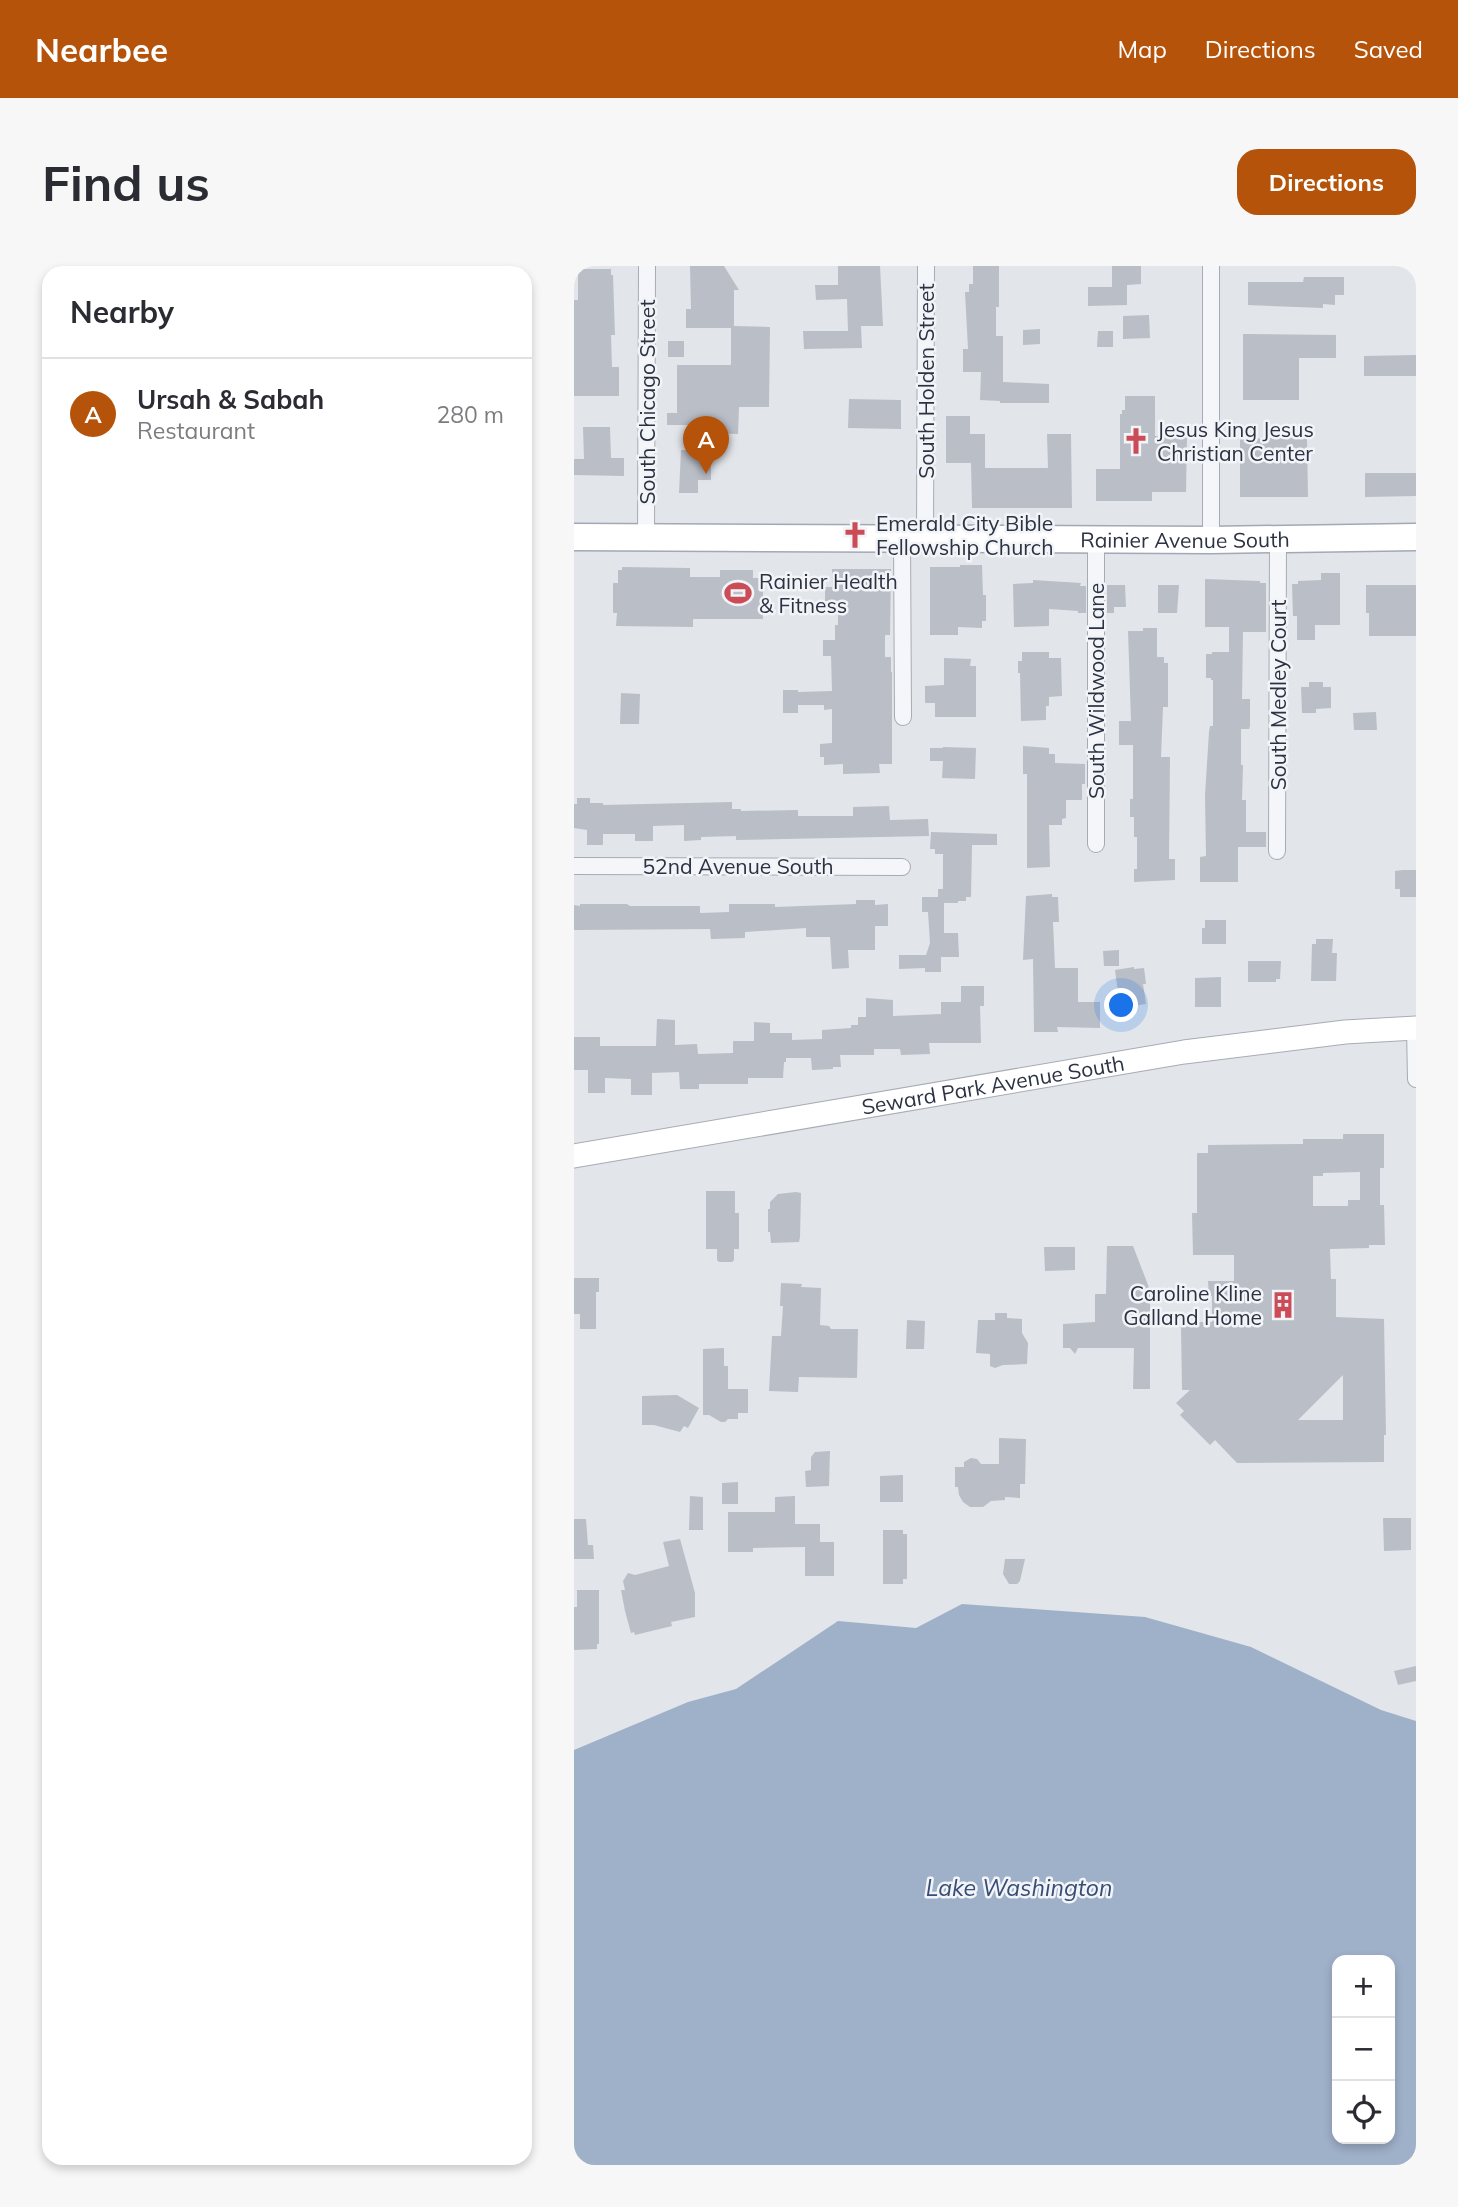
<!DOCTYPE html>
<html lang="en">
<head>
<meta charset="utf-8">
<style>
	body { margin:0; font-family:Mulish,sans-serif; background:#f7f7f7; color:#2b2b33 }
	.controls { position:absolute; right:21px; bottom:21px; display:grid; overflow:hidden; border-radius:14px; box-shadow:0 4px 10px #0003 }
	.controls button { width:63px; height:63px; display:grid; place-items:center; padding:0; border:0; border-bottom:2px solid #e1e1e2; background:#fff; color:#2b2b33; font:35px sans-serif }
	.you { position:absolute; left:548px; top:740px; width:24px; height:24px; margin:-18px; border:5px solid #fff; border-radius:50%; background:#1a73e8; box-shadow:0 0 0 10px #1a73e833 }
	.badge { display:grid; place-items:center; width:46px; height:46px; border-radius:50%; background:#b45309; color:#fff; font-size:23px; font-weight:700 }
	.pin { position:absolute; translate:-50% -58px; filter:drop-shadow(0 2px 4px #0008) }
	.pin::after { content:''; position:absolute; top:37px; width:24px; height:21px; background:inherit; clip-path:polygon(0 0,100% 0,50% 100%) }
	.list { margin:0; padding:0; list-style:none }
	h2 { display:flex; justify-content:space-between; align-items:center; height:91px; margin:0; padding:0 28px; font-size:30px }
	h2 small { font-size:23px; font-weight:400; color:#7c7c81 }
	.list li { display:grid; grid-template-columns:46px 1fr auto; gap:21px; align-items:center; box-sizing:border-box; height:112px; padding:0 28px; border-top:2px solid #e1e1e2 }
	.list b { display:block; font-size:26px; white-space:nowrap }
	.list p { margin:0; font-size:23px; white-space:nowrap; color:#7c7c81 }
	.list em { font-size:23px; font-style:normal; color:#7c7c81 }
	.icon { flex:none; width:38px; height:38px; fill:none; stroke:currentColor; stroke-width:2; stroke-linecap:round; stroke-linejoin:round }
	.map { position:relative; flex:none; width:842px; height:1899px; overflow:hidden; border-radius:21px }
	header { display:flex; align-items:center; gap:42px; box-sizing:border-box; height:98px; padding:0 35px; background:#b45309; color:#fff }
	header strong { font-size:33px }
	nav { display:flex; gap:38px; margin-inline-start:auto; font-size:24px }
	.intro { display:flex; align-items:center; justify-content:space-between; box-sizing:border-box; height:168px; padding:0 42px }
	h1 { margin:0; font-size:49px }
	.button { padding:18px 32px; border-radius:21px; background:#b45309; color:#fff; font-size:24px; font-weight:700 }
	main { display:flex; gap:42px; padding:0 42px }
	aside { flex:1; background:#fff; border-radius:21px; box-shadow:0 4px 10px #0003 }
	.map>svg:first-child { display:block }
	.water { fill:#9fb0c9; fill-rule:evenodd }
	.building { fill:#babec7; fill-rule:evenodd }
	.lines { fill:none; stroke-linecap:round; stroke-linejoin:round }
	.street-casing { stroke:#a7acb4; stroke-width:18 }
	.secondary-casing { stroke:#a7acb4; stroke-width:25 }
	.primary-casing { stroke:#a2a8b6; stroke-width:29 }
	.street { stroke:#f5f6f9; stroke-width:16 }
	.secondary { stroke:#fff; stroke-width:23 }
	.primary { stroke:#fff; stroke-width:26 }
	.labels { text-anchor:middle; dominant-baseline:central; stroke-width:5; stroke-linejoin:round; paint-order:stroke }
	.street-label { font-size:21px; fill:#2b3242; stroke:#f2f4f8 }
	.poi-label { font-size:21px; fill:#2b3242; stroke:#f2f4f8; text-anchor:start }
	.water-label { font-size:23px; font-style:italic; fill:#364e75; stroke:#f2f4f8 }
</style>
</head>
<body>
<header>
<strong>Nearbee</strong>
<nav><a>Map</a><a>Directions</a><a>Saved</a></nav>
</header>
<div class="intro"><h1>Find us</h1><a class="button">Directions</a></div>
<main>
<aside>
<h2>Nearby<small></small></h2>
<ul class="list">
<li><span class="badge">A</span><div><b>Ursah &amp; Sabah</b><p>Restaurant</p></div><em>280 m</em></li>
</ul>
</aside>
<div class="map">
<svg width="842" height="1899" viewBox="0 0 842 1899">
	<rect width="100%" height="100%" fill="#e2e5ea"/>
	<path class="water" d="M388,1338l183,13 106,30 130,63 35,11v444h-842v-415l114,-48 48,-13 102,-68 78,7zM763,1694h53v179h-53z"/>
	<path class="building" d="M116,0h34l15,24h-5v36l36,1 -1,80h-30l-1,27 -27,-1v47h-13v13h-19l2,-43h11l1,-25h-26v-12h10v-48h54v-37h-45v-19h5z
		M264,0h42l3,60h-22l1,22 -58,1 -1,-18h45l-1,-32 -31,1 -1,-15h23z
		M399,0h26v41h-3v29h7v46l46,2v19h-49v-2l-20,-1 1,-28h-18v-23h5l-3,-57h4v-8h4z
		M538,0h29v18l-14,1v20l-39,1v-19h24z
		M7,3h30v6h2l2,60h-4l1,32h7v29h-45v-96h4v-28h3z
		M730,11h40v18h-9v10l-12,-1v4l-75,-3v-23h55z
		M575,49l1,23 -27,1v-23z
		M466,63v15l-17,1v-15z
		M524,65h15v16h-16z
		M669,68l93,1v23h-37v42h-56z
		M94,75h16v16h-16z
		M842,89v21h-52v-20z
		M551,130h30v40h32l-1,56h-34v9h-56v-32h24v-55h2v-4h3z
		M275,133l52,1v29l-53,-1z
		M372,150h24v18h15v34h63l-1,-34h24l1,74h-100l-1,-45h-25z
		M9,161h27l1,31h13v18l-50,-1v-16h10z
		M733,171l1,60h-68v-58z
		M791,207h51v23l-51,1z
		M386,299h22l1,30h3v26h-4v7l-24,-1v8h-28v-68h30z
		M48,301l68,1v9h30v-7h33v8h10v41h-70v8l-77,-1 1,-13h-4v-30h5v-13h4z
		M258,303h59l-1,66h-5v22h6v15h1v92h-13l1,9 -37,1v-10l-19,1v-8h-4v-13l12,-1v-34l-8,1v-5h-26v8h-15v-23h15v2l34,-1 -1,-35h-8v-16h12v-15h3v-24h-13v-14h7z
		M747,307h19v52h-25v15h-18v-24h-4l-1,-32h6v-3l23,-1z
		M631,313l55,2v2h6v49h-23l-1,67h8v27l-1,3h-8v36h2l-1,35h4v32h20v15h-28v35h-38v-25l6,-1 -1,-61 4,-63 1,-6h3v-46h-2v-2h-5v-24h6v-2h17v-25h-24z
		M459,314l48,3 -1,3h6v27h-8v-2l-29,-2v17l-35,1 -1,-43 20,-1z
		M533,319h18l1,22h-12v6h-7z
		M584,319h21l-2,28h-19z
		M792,319h50v51h-47v-23h-3z
		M569,362h14v29h7v6h4v44h-5l-2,50h9l-1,102h6v21l-41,2v-13h3v-32h-3v-20h-4v-18h3v-54h-14v-24h12l-3,-90h15z
		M448,386h27v6h12l1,38 -13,1v9h-3v14l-25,1 -1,-48h-2v-12h4z
		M370,392l27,1 -1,7h6v51h-41v-14h-10v-17l19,-1z
		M735,416h14v5h8v21l-15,1v4h-14l-1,-26h8z
		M47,427l19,1 -1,30h-19z
		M802,446l1,18h-23l-1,-17z
		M449,480l26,2v6h6v9l30,1v20h-3v16h-16v18l-4,1v6h-13l1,42 -23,1v-94h-4z
		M369,481l33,1 -1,31 -33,-1 1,-17h-13v-13h13z
		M3,532h13v5h13v2l129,-3v7h9v2l57,-1v6h55v-9l36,-1 1,14 38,-1 1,17 -193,4v-4l-35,1v3l-17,1v-16l-31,1v15h-18v-7h-32v11h-16v-15l-13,-2v-24h3z
		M357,566l66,2v11h-25l-1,52h-5v4h-8v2h-14v30h14l1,24h-18v15h-16v-4l-26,1v-14h27l4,-12 -2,-31h-6v-15h16v-8h5v-35h-8v-5h-5z
		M829,604h13v27h-16v-8h-5v-18z
		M478,628v3h6l1,25h-6l2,46h23v34h22v26l-43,-1 1,5h-24l-1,-73 -10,1 3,-64z
		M282,634h19v5l13,-1v22h-13v24h-27l1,18 -17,1 -2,-32h-24v-9l-61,4v6l-34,1 -1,-10 -136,1v-25l6,1v-2h47l3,2h70v7l29,-1v-8h46v3l81,-3z
		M631,654h21v24h-24v-16h3z
		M742,673h17l-1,14h5l-1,28h-25l1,-37h4z
		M545,684v16h-15l-1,-15z
		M674,695h33l-1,18h-4v3h-28z
		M560,701v2l10,-1 2,16h-3l3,20 -26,4 -5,-38z
		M647,711v30h-26v-29z
		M387,720h23v20h-4l1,37h-52l1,11 -29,1 -1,-6h-26v6h-34l1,12h-8v2l-21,1 -1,-12h-25v4h-2l-1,16h-35v6h-49v5h-19l-1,-17 -27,1v22h-21v-16l-26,-1v15h-17v-23h-14v-33h26v9h56l1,-27 18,1v25l22,-1 1,10 35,-1v-12h21v-19l16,1v10h22v7l30,-1v-9l29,-2v-3h7v-8h8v-19l27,2v16l48,-2v-12h20z
		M769,868h41v34h-4v37h4l1,40h-16v3l-39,1 1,30h5v38l48,2 2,116h-2v27l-147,1 -22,-23 -5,5 -30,-30 4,-4 -8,-8 14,-13h-8l-1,-64h17v-4h14v-26h-3l-1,-15h26v-26h-41l-1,-42h5v-60h11v-8l95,-1v-5h40zM786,906v28h-12v6h-35v-30h10v-3zM769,1109v45h-45z
		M132,925h29v22h4v36h-5v11l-2,2h-13l-2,-2v-11h-11z
		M222,926l5,1 -1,44 -1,5 -28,1 -1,-11h-2v-23h2v-7l8,-8z
		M533,980h26l17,44v99h-17l1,-41h-56l-3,6 -5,-6h-7v-24l32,-2v-28h11z
		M470,981h31v23l-30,1z
		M0,1012h25v14h-3v37h-16v-15h-6z
		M207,1017l21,1 -1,3 20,1 -1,37 9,1 2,3h27l-1,49 -58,-1 -1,15 -29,-1 3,-55h9l2,-30h-3z
		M421,1047h12v5l15,1v14l6,10 -1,21 -24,1 -8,3 -5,-2v-12l-14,-1 2,-33h17z
		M333,1054l18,1 -1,28h-18z
		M150,1082v18h4v23h20v24h-10v6h-10l-3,3h-4l-12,-7h-6v-66z
		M103,1129l22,13 -11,20 -4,-2 -4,6 -26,-7h-12v-29z
		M425,1172l27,1 -1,45h-5v14l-15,-1v3l-14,1 -8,6h-13l-7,-5 -4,-7 -1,-8h-3v-20h9v-5l7,-4 6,1 4,5h18z
		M256,1185l-1,35 -23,1 -1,-16 6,-1v-13l4,-5z
		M329,1209v27h-23v-26z
		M164,1216v22h-16v-21z
		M116,1230l13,1v33h-14z
		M221,1230v28h25v18h14v34h-29v-29l-52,1v4h-25v-40h47v-15z
		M809,1252h28v32l-27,1z
		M0,1253h12l2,26h5l1,14h-20z
		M309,1264h20v4h4v45h-4v5h-20z
		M106,1273l15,54v24l-24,5 1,4 -37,9 -1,-3 -3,1 -6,-22 -4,-21h4l-2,-9 5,-8 7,2 34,-9 -6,-24z
		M431,1293h20l-5,22 -3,3h-8l-6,-10z
		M3,1324h22v54h-2v5l-23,1v-43h3z
		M842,1400v15l-18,4 -4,-14z"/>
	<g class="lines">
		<defs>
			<path id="street" d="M72,272l1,-272
				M328,272l1,179
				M351,272l1,-272
				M637,274v-274
				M522,578v-305
				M703,585l1,-312
				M0,600l328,1
				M841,762l1,51"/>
			<g id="secondary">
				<path id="s1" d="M0,890l610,-104 161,-20 71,-4"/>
			</g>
			<g id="primary">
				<path id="s2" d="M0,271l637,3 205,-3"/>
			</g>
		</defs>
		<use href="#street" class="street-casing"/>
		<use href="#secondary" class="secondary-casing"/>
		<use href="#primary" class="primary-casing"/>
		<use href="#street" class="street"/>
		<use href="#secondary" class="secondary"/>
		<use href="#primary" class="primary"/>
	</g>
	<defs>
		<symbol id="church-bare" viewBox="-9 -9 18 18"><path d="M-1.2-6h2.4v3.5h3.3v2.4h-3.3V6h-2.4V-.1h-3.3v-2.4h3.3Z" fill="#cb4c56" stroke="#f2f4f8" stroke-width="2.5" paint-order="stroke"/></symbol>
		<symbol id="stadium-bare" viewBox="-9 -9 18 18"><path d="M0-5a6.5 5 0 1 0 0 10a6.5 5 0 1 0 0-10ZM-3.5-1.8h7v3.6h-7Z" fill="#cb4c56" stroke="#f2f4f8" stroke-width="2.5" paint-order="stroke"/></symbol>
		<symbol id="building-bare" viewBox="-9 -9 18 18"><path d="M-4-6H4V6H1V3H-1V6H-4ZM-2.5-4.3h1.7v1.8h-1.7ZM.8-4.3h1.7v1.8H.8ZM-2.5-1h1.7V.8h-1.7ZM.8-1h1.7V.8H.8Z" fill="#cb4c56" stroke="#f2f4f8" stroke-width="2.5" paint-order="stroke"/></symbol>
	</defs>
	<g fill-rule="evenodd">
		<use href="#church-bare" x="543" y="156" width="38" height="38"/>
		<use href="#church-bare" x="262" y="250" width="38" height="38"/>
		<use href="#stadium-bare" x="145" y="308" width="38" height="38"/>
		<use href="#building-bare" x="690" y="1020" width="38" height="38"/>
	</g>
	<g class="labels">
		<g class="street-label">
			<text transform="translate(352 115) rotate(-90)">South Holden Street</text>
			<text transform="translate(73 136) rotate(-90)">South Chicago Street</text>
			<text stroke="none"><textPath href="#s2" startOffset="611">Rainier Avenue South</textPath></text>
			<text transform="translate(522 425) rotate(-90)">South Wildwood Lane</text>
			<text transform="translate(704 429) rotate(-90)">South Medley Court</text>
			<text x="164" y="600">52nd Avenue South</text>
			<text stroke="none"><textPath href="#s1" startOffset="425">Seward Park Avenue South</textPath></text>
		</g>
		<g class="poi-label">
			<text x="583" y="163">Jesus King Jesus<tspan x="583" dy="24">Christian Center</tspan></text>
			<text x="302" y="257">Emerald City Bible<tspan x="302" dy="24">Fellowship Church</tspan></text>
			<text x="185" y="315">Rainier Health<tspan x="185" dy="24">&amp; Fitness</tspan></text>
			<text x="688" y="1027" text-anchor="end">Caroline Kline<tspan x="688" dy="24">Galland Home</tspan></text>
		</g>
		<g class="water-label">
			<text x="445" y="1621">Lake Washington</text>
		</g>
	</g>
</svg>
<div class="controls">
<button>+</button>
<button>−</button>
<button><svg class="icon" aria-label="locate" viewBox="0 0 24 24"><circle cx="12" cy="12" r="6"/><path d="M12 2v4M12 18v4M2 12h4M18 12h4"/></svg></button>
</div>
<div class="you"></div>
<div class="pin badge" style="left:132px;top:208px">A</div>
</div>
</main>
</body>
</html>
